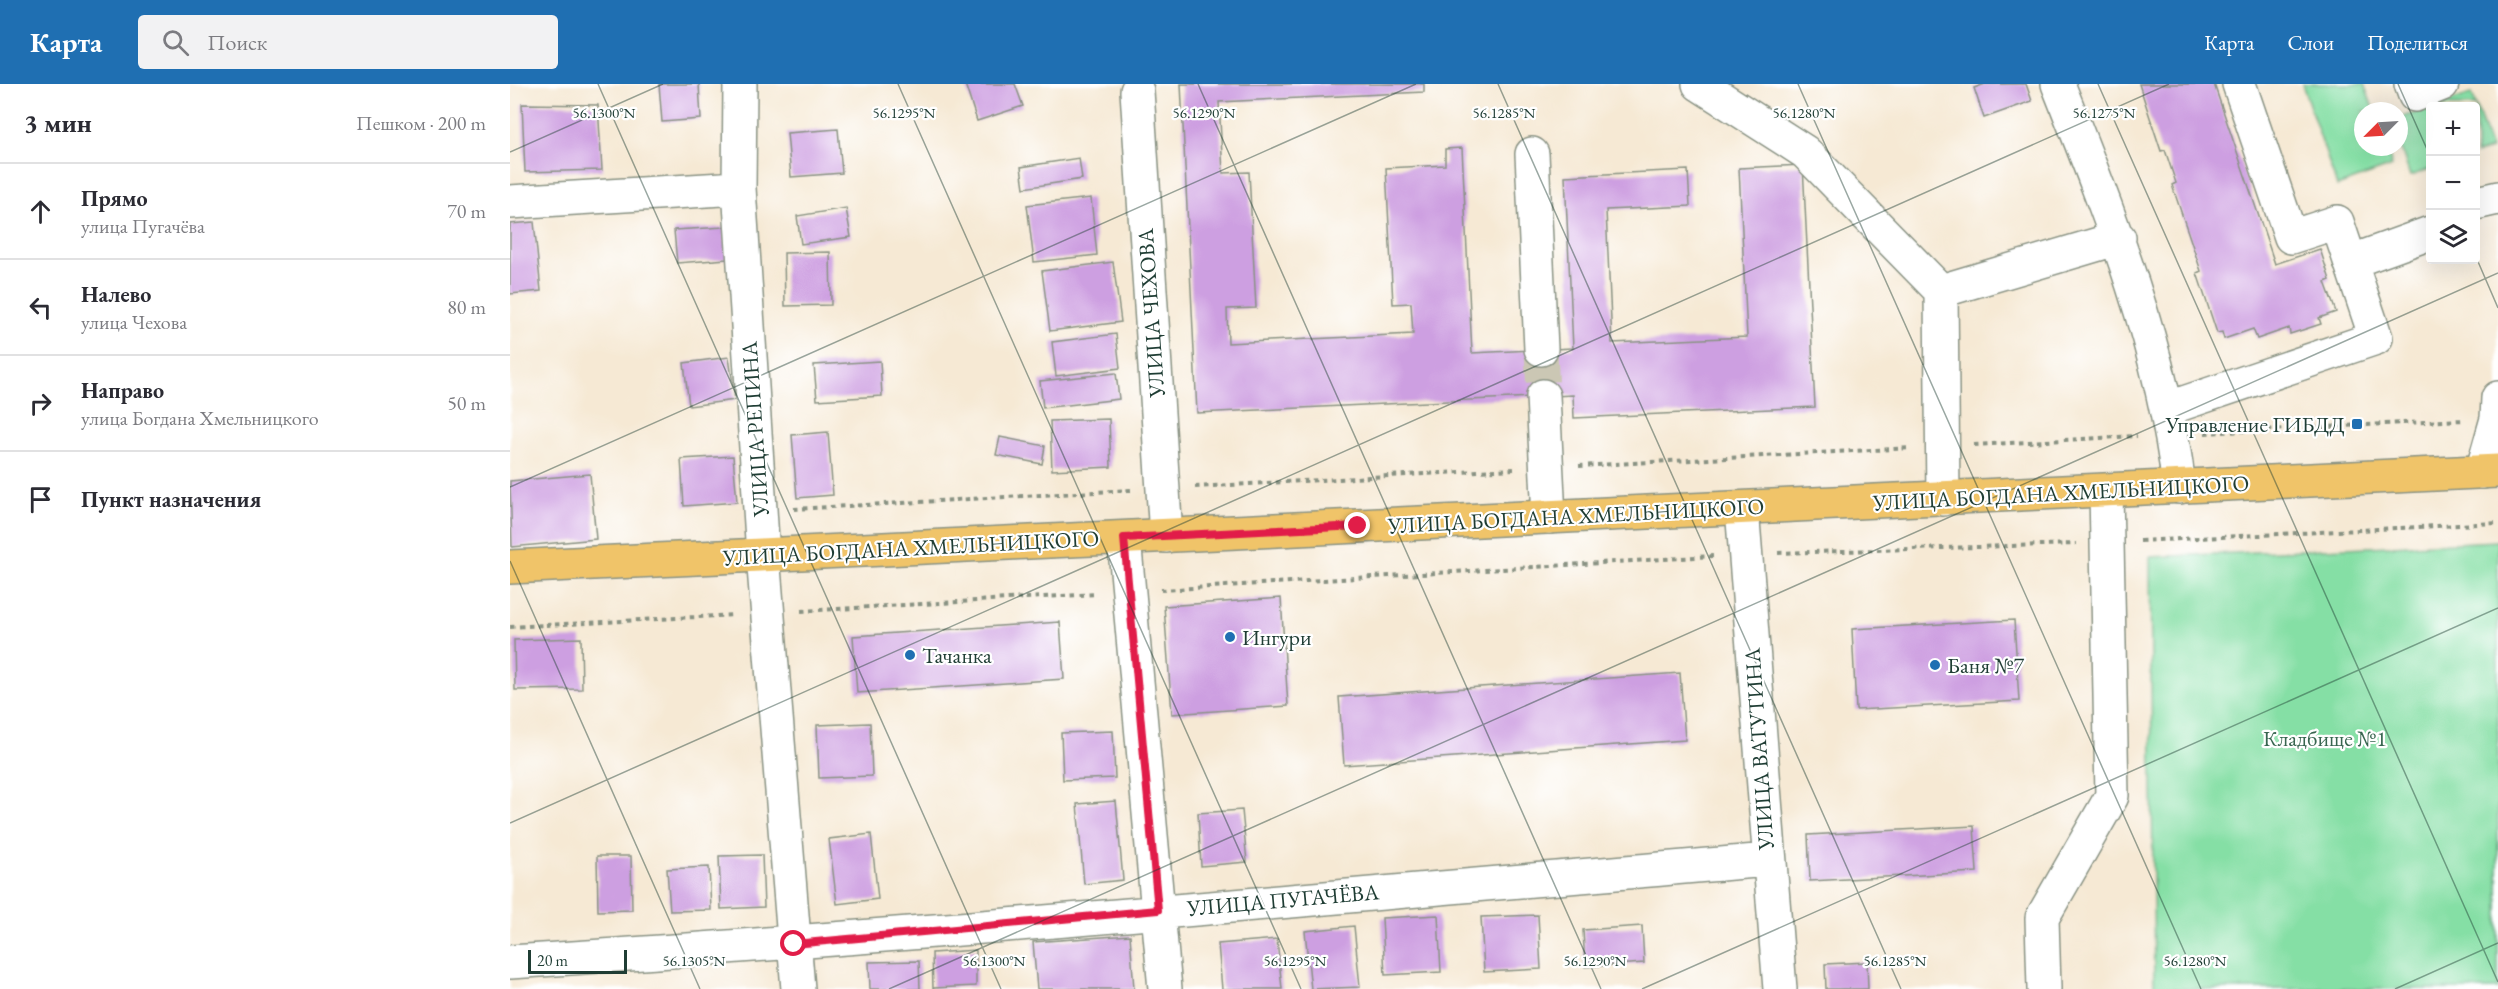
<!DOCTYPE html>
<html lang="ru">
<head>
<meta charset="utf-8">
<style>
	body { margin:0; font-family:"EB Garamond",serif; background:#f2f2f3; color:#2b2b33 }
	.controls { position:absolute; right:18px; top:18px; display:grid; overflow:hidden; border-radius:6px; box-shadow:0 6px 24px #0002 }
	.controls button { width:54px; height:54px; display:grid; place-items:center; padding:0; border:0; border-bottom:2px solid #e1e1e2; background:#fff; color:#2b2b33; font:30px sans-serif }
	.compass { position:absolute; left:1844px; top:18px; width:54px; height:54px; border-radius:50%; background:#fff; box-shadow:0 6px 24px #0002; rotate:246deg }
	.scale { position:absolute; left:18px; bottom:15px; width:99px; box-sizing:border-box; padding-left:6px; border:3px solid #1f3d34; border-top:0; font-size:16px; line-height:21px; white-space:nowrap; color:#1f3d34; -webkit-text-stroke:4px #fff; paint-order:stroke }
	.stop { position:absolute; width:18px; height:18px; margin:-14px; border:4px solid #e11d48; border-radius:50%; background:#fff }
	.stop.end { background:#e11d48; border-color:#fff; box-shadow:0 2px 6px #0008 }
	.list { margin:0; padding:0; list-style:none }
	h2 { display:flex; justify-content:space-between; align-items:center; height:78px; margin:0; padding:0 24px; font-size:26px }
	h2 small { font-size:20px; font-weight:400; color:#7c7c81 }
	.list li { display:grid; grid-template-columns:39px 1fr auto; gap:18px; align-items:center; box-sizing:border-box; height:96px; padding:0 24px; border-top:2px solid #e1e1e2 }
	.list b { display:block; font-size:22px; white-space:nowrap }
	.list p { margin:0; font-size:20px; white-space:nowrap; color:#7c7c81 }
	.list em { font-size:20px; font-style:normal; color:#7c7c81 }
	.icon { flex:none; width:33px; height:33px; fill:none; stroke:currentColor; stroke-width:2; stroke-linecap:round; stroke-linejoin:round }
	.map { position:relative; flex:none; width:1988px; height:905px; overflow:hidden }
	header { display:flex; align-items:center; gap:36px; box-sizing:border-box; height:84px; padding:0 30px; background:#1f6fb2; color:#fff }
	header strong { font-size:28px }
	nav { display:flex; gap:33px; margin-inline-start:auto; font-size:21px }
	.search { width:420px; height:54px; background:#f2f2f3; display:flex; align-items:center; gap:15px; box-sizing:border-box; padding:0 21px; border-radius:6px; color:#7c7c81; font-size:22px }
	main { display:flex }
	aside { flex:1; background:#fff }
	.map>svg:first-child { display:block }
	.green { fill:#85dfa5; stroke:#528e6c; stroke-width:1.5 }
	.building { fill:#cd9fe1 }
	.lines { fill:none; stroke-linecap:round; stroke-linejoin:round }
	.minor-tunnel { stroke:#cbc7b4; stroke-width:33; stroke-dasharray:33 16; stroke-linecap:butt }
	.minor-casing { stroke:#8a9384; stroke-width:36 }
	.major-casing { stroke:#8a9384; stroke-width:36 }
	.path { stroke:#8a9384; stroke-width:4; stroke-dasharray:4.5 4.5; stroke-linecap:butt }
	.minor { stroke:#fff; stroke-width:33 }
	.major { stroke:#f0c469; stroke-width:33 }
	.route { stroke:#e11d48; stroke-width:8 }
	.ticks { fill:none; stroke:#1f3d34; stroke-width:1.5; stroke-opacity:0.45 }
	.poi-dot { fill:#1f6fb2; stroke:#fff; stroke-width:2 }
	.labels { text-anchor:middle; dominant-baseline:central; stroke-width:4.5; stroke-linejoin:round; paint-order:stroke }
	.street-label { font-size:22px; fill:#1f3d34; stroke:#fff }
	.poi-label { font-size:22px; fill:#1f3d34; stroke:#fff; text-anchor:start }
	.park-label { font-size:22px; fill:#386650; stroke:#fff }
	.ticks-label { font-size:15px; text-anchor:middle; fill:#1f3d34; stroke:#fff; stroke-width:4.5; stroke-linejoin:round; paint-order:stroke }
</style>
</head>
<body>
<header>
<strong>Карта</strong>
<div class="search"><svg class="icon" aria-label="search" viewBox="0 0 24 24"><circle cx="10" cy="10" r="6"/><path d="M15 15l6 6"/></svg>Поиск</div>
<nav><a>Карта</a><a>Слои</a><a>Поделиться</a></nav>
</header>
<main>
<aside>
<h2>3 мин<small>Пешком · 200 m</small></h2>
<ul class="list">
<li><svg class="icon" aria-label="ahead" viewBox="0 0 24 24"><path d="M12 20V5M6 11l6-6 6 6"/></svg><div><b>Прямо</b><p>улица Пугачёва</p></div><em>70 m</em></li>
<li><svg class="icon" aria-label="left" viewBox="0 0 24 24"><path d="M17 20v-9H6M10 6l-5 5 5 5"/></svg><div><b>Налево</b><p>улица Чехова</p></div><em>80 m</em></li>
<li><svg class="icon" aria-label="right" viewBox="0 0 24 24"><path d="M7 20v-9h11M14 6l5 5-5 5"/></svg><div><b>Направо</b><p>улица Богдана Хмельницкого</p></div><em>50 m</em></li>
<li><svg class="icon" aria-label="arrive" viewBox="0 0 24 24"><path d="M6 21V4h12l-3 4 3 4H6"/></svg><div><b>Пункт назначения</b></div></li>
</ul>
</aside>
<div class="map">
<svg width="1988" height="905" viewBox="0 0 1988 905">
	<rect width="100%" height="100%" fill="#fff"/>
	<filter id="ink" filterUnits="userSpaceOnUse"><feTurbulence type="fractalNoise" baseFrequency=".0167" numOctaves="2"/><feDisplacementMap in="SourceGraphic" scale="12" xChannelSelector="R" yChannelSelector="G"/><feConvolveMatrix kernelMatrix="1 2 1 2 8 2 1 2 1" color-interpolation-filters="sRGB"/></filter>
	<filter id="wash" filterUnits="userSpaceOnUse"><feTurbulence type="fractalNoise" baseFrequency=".008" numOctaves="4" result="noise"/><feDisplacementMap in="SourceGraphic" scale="24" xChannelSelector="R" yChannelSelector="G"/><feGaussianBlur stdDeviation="1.35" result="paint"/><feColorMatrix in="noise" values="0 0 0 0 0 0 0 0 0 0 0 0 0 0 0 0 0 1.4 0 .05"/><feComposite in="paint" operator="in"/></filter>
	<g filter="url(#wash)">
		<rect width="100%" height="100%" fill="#f6e9d4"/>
		<path class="green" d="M1792,0h62l10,27h-11v36h23l6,19 -55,20z
			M1962,10l19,55 -15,5v-48h-42z
			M1920,24v61l-20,7 -11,-34v-24z
			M1988,457v448h-344l-4,-432z"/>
		<g id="blocks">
			<path class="building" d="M149,0h40l2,35 -39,3z
				M455,0h50l8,22 -46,15z
				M671,0h243v8l-205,10 4,71 26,-1 7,136 -29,1 1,34 185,-9 -2,-31 -18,1 -7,-136 59,-3v-16l17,-1 10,205 101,-5 -8,-172 123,-6 2,36 -84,4 6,133 135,-6 -8,-169 64,-3 12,242 -241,11 -1,-23 -376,18z
				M1475,0h41l6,17 -48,17 -10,-30z
				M1629,0h75l61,180 45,-15 10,31 -5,2 11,30 -17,6 2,6 -31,10 -1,-6 -32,11 -4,-10 -29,10 -2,-7 -5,1 -20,-60 4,-2 -29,-86 4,-2 -11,-33 -4,1z
				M12,20l76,1 4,65 -77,2z
				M328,45l4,44 -51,4 -4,-44z
				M569,74l3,21 -58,9 -3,-21z
				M581,114l6,57 -63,7 -7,-57z
				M336,124l5,29 -50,7 -4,-28z
				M24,138l7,69 -31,3v-70z
				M215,143l2,32 -50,4 -3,-33z
				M320,168l1,53 -46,1 -1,-53z
				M603,178l8,60 -71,9 -8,-60z
				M606,250l4,34 -64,8 -4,-34z
				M219,273l6,43 -46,6 -5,-43z
				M370,277l2,35 -65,4 -3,-35z
				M606,289l3,26 -76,9 -3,-27z
				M599,335l2,48 -59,3 -2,-49z
				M318,348l5,63 -36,3 -5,-63z
				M490,353l45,9 -3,18 -46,-9z
				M223,372l4,46 -53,4 -3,-47z
				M80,390l6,65 -84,8 -2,-66z
				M771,514l7,108 -116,8 -8,-108z
				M1504,536l5,81 -163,9 -4,-81z
				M550,538l4,57 -207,14 -4,-57z
				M71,554l1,51 -67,1 -1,-50z
				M1170,589l5,67 -341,25 -5,-68z
				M360,639l2,53 -53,2 -2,-53z
				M603,647l2,47 -52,2 -2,-47z
				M606,717l7,79 -39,4 -7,-80z
				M732,726l5,52 -46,4 -3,-53z
				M1464,742l3,46 -167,9 -2,-46z
				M361,750l7,65 -41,5 -8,-65z
				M252,771l2,52 -43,2 -2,-53z
				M87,772h34l1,54 -34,1z
				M199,783l2,43 -41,1 -3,-42z
				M928,831l3,57 -56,3 -3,-57z
				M1028,831l3,54 -57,3 -3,-55z
				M844,842l6,61 -49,2 -6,-58z
				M1132,842l2,37 -59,4 -2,-37z
				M620,851l4,54h-97l-4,-47z
				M767,855l5,50h-60l-4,-45z
				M466,866v36l-43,2 -1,-35z
				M409,877l1,28h-50l-1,-27z
				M1357,878l1,27h-42l-1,-25z"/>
		</g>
	</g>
	<g filter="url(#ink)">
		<use href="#blocks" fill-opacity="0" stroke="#8a9384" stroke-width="1.5"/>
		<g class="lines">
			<path class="minor-tunnel" d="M1031,265l2,47"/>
			<defs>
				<path id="minor" d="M230,0l-1,104 24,367 35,434
					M1189,0l106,68 136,139 2,208
					M1548,0c51,129 105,264 121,403
					M1901,0l4,11 27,-11
					M627,7l29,445
					M1022,70l9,195
					M0,118l229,-14
					M1966,119l22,-5
					M1840,178l80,-29
					M1431,207l178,-53
					M1033,312l6,121
					M1656,325l210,-71 -39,-116 -46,15 -52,-153
					M1972,388l15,-53 1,-21
					M1232,424l38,481
					M614,454l41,451
					M0,878c420,-27 839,-67 1258,-102
					M1534,905l-2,-71 70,-122 -6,-305"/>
				<path id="major" d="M0,483l1988,-96"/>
			</defs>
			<use href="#minor" class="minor-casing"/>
			<use href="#major" class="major-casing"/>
			<path class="path" d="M1695,349l259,-13
				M1464,361l163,-9
				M1069,382l331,-18
				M685,403l319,-18
				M284,425l337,-19
				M1630,457l358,-18
				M1268,469l298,-9
				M651,506l552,-34
				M291,527l295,-17
				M0,543l224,-12"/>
			<use href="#minor" class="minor"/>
			<use href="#major" class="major"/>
		</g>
	</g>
	<g class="lines" filter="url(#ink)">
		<path class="route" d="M284,860l364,-34 -34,-372 234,-12"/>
	</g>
	<path class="ticks" d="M88,0l403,905M388,0l403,905M688,0l403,905M988,0l403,905M1288,0l403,905M1588,0l400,898M1888,0l32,72M0,68l153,-68M1966,173l22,51M0,403l906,-403M0,477l190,428M0,739l1659,-739M379,905l1609,-716M1132,905l856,-381M1885,905l103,-46"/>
	<g class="poi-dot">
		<rect x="1841" y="334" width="12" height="12" rx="3"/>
		<circle cx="720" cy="553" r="6"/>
		<circle cx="400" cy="571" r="6"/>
		<circle cx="1425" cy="581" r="6"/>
	</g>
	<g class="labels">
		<g class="street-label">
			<text transform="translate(641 229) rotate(-94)">УЛИЦА ЧЕХОВА</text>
			<text transform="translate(245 345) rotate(-94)">УЛИЦА РЕПИНА</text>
			<text transform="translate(1551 409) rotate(-3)">УЛИЦА БОГДАНА ХМЕЛЬНИЦКОГО</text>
			<text transform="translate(1066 432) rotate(-3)">УЛИЦА БОГДАНА ХМЕЛЬНИЦКОГО</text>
			<text transform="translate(401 464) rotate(-3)">УЛИЦА БОГДАНА ХМЕЛЬНИЦКОГО</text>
			<text transform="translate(1249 665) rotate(-94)">УЛИЦА ВАТУТИНА</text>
			<text transform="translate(773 816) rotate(-5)">УЛИЦА ПУГАЧЁВА</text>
		</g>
		<g class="poi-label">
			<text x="1835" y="340" text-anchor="end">Управление ГИБДД</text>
			<text x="732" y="553">Ингури</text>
			<text x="412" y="571">Тачанка</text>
			<text x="1437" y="581">Баня №7</text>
		</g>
		<g class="park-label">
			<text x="1815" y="654">Кладбище №1</text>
		</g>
	</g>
	<g class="ticks-label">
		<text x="94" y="34">56.1300°N</text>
		<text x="394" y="34">56.1295°N</text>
		<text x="694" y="34">56.1290°N</text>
		<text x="1294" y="34">56.1280°N</text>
		<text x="994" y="34">56.1285°N</text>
		<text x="1594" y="34">56.1275°N</text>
		<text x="184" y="882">56.1305°N</text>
		<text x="484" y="882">56.1300°N</text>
		<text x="785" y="882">56.1295°N</text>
		<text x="1085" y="882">56.1290°N</text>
		<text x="1385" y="882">56.1285°N</text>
		<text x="1685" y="882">56.1280°N</text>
	</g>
</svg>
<div class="controls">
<button>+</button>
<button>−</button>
<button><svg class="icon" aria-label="layers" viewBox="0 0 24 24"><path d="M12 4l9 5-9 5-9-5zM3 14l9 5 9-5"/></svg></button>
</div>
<svg class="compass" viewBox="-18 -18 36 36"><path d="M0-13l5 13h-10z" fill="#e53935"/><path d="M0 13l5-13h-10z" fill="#7c7c81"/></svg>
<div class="scale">20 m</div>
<div class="stop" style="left:284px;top:860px"></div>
<div class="stop end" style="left:848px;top:442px"></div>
</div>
</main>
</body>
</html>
